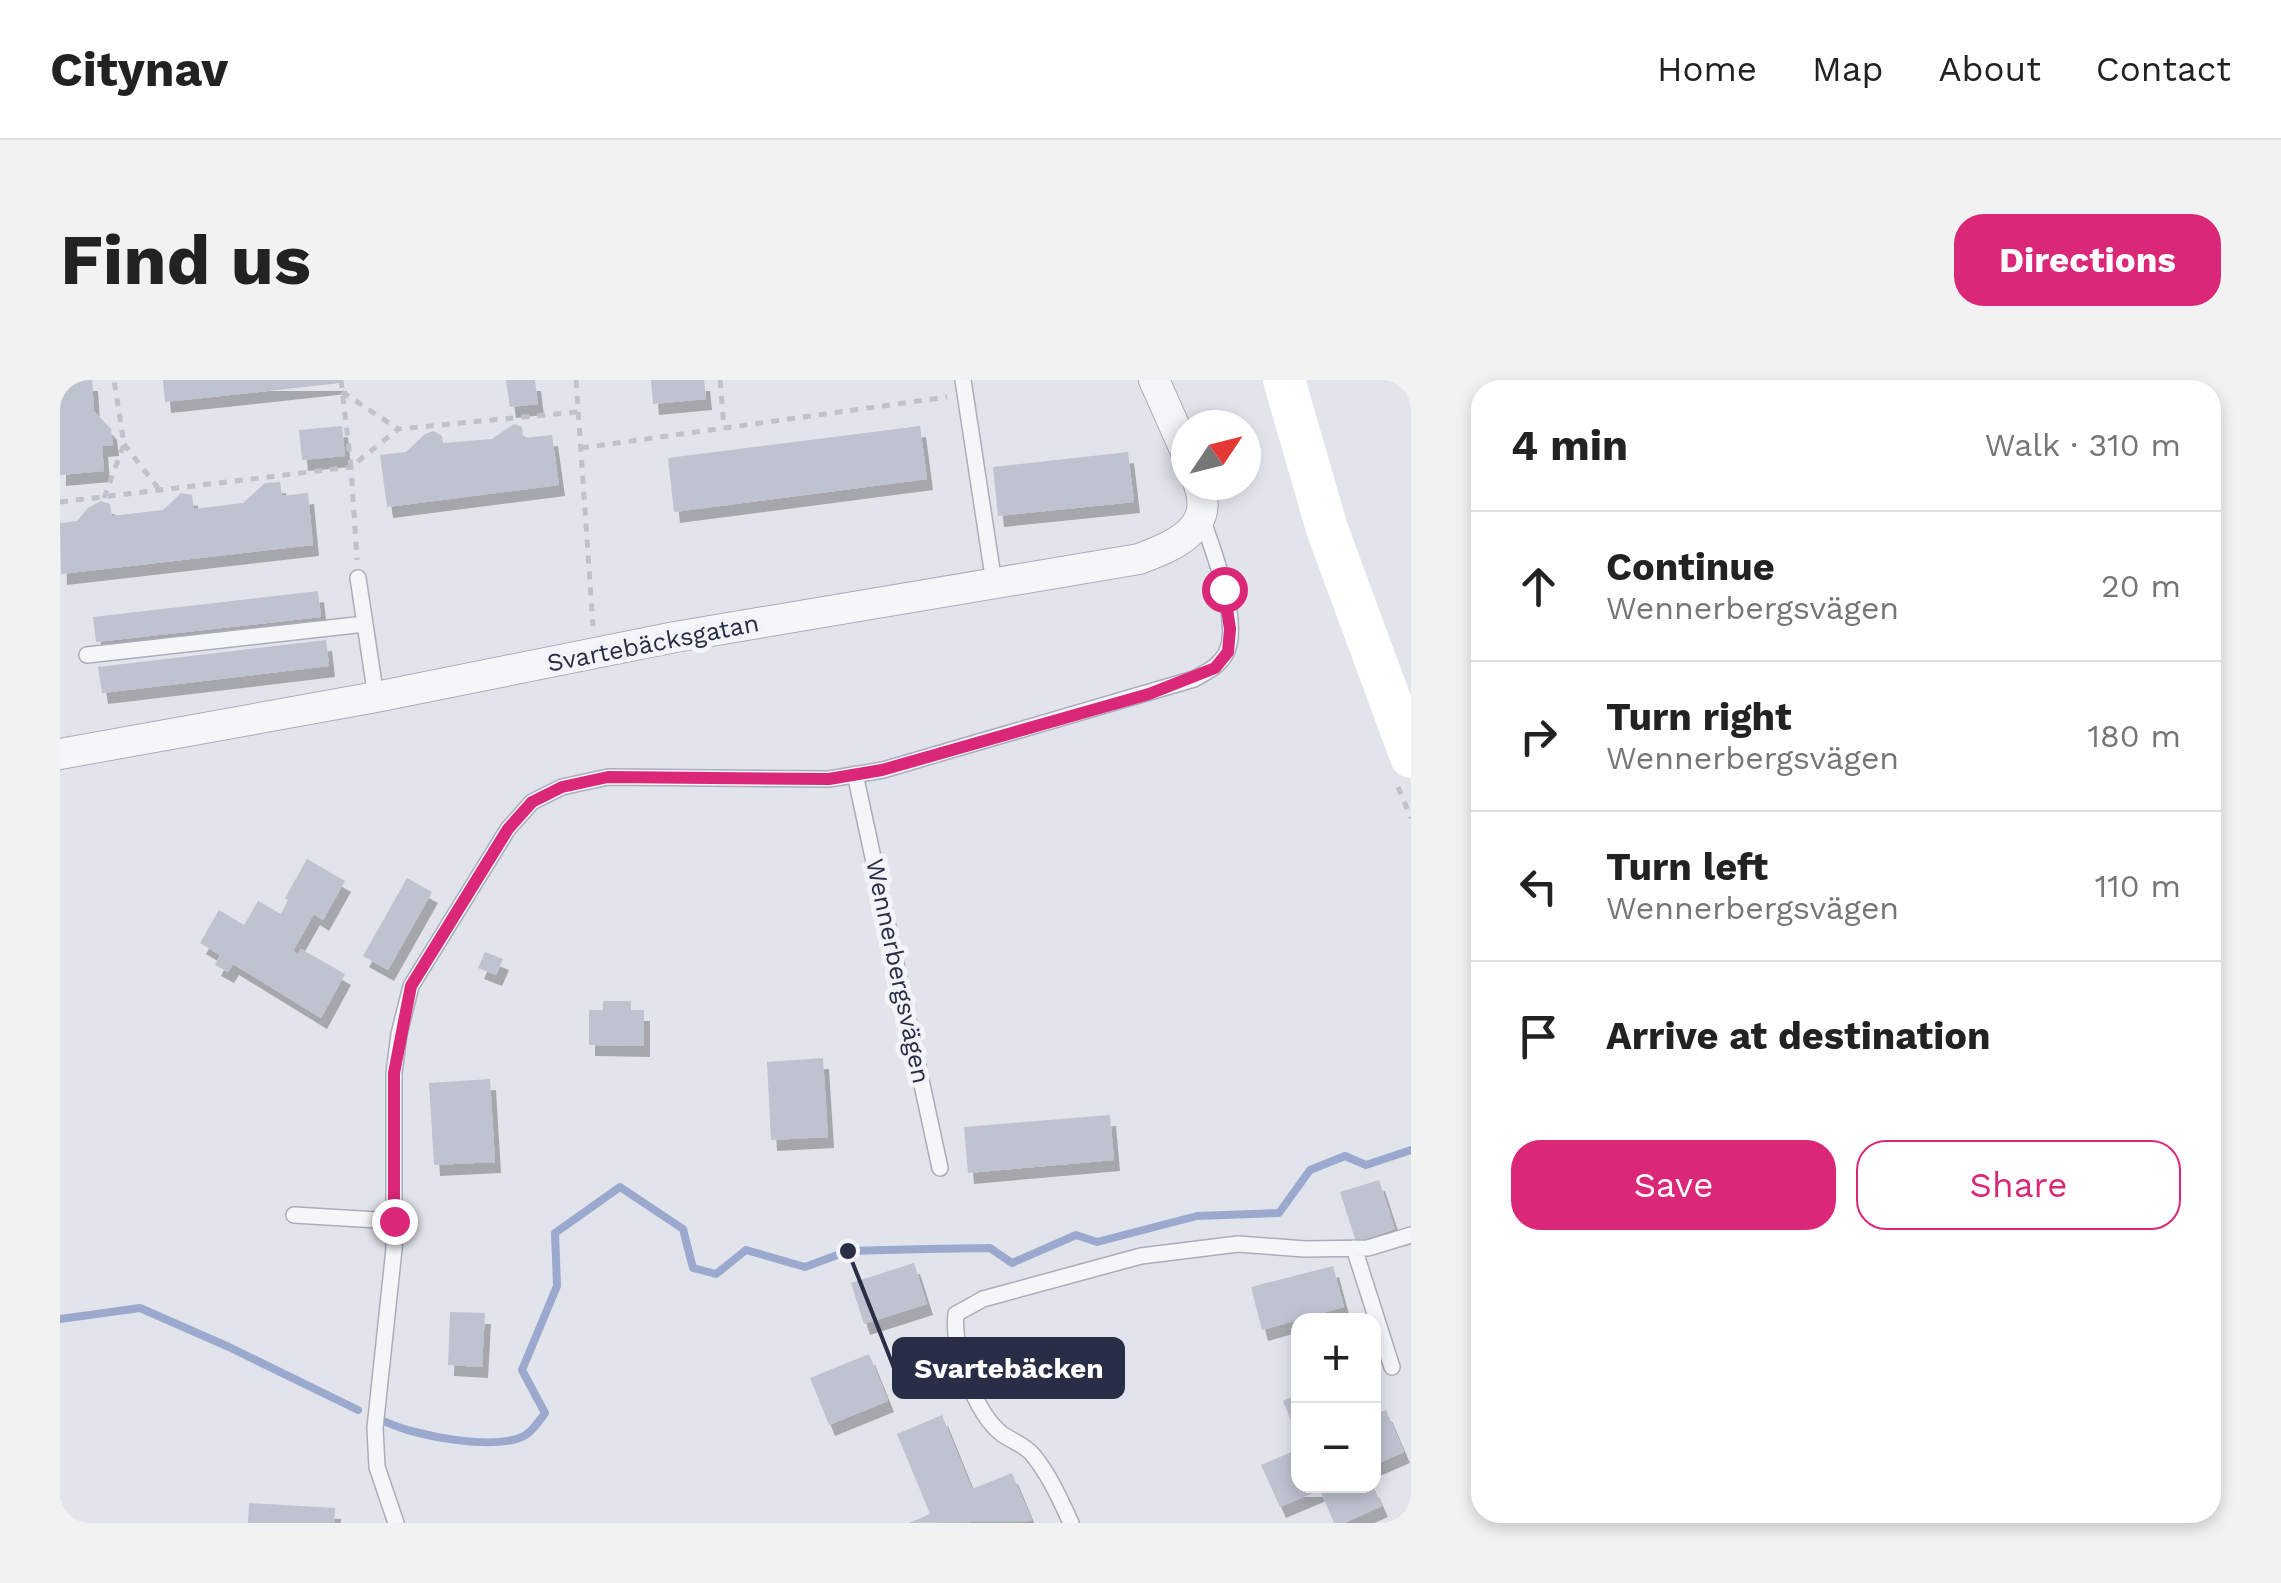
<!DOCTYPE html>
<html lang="en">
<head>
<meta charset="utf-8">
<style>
	body { margin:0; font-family:"Work Sans",sans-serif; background:#f2f2f2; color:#222 }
	.controls { position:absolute; right:30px; bottom:30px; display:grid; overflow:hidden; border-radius:20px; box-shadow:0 5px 15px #0003 }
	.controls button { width:90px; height:90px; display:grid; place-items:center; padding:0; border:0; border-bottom:2px solid #e0e0e0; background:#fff; color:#222; font:50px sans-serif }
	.compass { position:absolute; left:1111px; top:30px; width:90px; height:90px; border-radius:50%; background:#fff; box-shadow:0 5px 15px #0003; rotate:55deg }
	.stop { position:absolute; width:30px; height:30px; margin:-22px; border:8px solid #db2777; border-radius:50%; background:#fff }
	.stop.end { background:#db2777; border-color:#fff; box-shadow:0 2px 10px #0008 }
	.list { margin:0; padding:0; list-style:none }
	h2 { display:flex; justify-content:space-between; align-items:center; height:130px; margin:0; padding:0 40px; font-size:42px }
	h2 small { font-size:32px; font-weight:400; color:#767676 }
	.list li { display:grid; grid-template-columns:65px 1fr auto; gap:30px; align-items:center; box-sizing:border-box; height:150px; padding:0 40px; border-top:2px solid #e0e0e0 }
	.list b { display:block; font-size:38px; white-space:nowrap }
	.list p { margin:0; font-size:32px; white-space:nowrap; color:#767676 }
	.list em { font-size:32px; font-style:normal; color:#767676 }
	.actions { display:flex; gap:20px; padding:30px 40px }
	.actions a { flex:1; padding:22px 0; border:2px solid #db2777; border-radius:30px; text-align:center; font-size:35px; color:#db2777 }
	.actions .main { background:#db2777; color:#fff }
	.icon { flex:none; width:55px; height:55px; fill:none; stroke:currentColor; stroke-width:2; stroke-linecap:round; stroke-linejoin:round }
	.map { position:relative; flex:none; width:1351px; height:1143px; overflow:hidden; border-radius:30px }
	header { display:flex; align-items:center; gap:60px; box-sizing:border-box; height:140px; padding:0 50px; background:#fff; border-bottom:2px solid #e0e0e0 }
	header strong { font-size:48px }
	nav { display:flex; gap:55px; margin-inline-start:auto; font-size:35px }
	.intro { display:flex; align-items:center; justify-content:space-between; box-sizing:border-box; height:240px; padding:0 60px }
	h1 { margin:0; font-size:70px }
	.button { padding:25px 45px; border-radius:30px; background:#db2777; color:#fff; font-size:35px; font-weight:700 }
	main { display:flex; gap:60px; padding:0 60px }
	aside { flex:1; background:#fff; border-radius:30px; box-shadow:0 5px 15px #0003 }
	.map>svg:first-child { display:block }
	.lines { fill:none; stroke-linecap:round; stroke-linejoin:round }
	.stream { stroke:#9ba9ce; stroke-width:8 }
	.building { fill:#bfc2cf; filter:url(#shadow) }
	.lane-casing { stroke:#aaadba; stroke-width:18 }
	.street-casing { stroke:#aaadba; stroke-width:32 }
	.path { stroke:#c0c2ca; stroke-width:5; stroke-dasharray:8 8; stroke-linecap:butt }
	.lane { stroke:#f5f6f9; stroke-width:15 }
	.street { stroke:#f5f6f9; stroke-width:30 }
	.secondary { stroke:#fff; stroke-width:42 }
	.route { stroke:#db2777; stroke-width:12 }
	.labels { text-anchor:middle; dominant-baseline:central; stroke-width:10; stroke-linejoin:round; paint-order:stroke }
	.street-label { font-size:25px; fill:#292d45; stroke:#f2f4f9 }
	.leader { fill:none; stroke:#292d45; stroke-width:4 }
	.callout-dot { fill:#292d45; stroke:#f2f4f9; stroke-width:4 }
	.callout { fill:#292d45; stroke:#292d45; stroke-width:4 }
	.callout-label { font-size:28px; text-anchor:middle; font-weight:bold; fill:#fff }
</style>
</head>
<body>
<header>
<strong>Citynav</strong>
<nav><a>Home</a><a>Map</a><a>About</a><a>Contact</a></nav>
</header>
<div class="intro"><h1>Find us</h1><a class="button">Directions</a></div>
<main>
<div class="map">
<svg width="1351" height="1143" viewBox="0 0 1351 1143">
	<defs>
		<filter id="shadow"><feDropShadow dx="6" dy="11" stdDeviation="0" flood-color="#0004"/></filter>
	</defs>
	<rect width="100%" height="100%" fill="#e2e4ec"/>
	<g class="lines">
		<path class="stream" d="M0,939l80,-11 89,39 129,63
			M326,1042c30,14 108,29 138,14 8,-4 16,-16 21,-23l-23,-43 35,-84 -2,-53 65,-46 63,42 10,39 23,6 30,-24 59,17 43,-16 79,-2 63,-1 22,15 64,-28 21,7 100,-26 82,-3 31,-43 35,-14 21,9 45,-15"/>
	</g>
	<path class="building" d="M0,0h32l2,31 17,18 2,16 -11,1 2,25 -44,4z
		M103,0h178v3l-176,19z
		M446,0h29l3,24 -28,3z
		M591,0h53l2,19 -53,5z
		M454,44l8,3 1,11 29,-3 7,50 -172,22 -7,-52 26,-3 19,-18 9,-3 8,5 1,7 49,-4z
		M282,46l3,30 -43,4 -3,-30z
		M860,46l7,53 -253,33 -6,-54z
		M1068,72l6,50 -136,14 -5,-49z
		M220,102l2,14 26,-3 5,52 -252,29 -1,-51 17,-2 11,-13 13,-7 9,3 2,12 51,-6 18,-17 11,2 2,14 49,-6 22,-20z
		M258,211l3,26 -225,25 -3,-25z
		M266,260l3,26 -227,27 -4,-26z
		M247,479l38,22 -22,39 -9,-6 -21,37 5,3 3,-5 44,25 -24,44 -88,-54 -5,8 -13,-7 5,-10 -20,-12 19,-33 25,15 14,-24 23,13 7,-14 -3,-2z
		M347,498l25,14 -44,78 -25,-14z
		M425,572l18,7 -7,16 -18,-7z
		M543,621h28v9h13v36l-55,-1v-35h14z
		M763,678l5,79 -57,3 -4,-78z
		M430,699l5,83 -61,3 -5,-82z
		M1050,735l4,45 -146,13 -4,-46z
		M1319,800l16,49 -39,13 -16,-50z
		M854,883l13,41 -63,20 -13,-41z
		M1273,886l11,41 -82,23 -11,-43z
		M390,932l35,1 -3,54 -34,-2z
		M809,974l19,47 -59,24 -19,-47z
		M1238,1014v43l-15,-36z
		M1326,1030l18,42 -30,13v-50z
		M882,1035l30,74 40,-16 20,48 -123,2 21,-9 -33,-80z
		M1238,1069v37h75l9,20 -38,17h-10l-14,-33 -40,17 -19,-42z
		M189,1123l86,5 -1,15h-86z"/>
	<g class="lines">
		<defs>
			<path id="lane" d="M903,0l31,203
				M298,198l18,119
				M27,275l278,-31
				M795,394l85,394
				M234,835l100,6
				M1294,868l38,119
				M336,1143l-19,-56 -2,-39 19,-179v-176l5,-39 12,-48 97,-157 24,-27 30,-15 46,-10 221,2 54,-9 311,-91c12,-7 24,-12 31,-24 18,-29 -13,-108 -24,-139
				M1011,1143c-11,-24 -21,-47 -38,-68 -8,-10 -21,-14 -31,-21 -28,-22 -50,-87 -46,-120l27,-15 158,-43 97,-12 67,5 63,-1 43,-13"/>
			<path id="street" d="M1094,0l32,72
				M0,374l316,-57 299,-60 464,-78c34,-13 76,-29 60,-74"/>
		</defs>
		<use href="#lane" class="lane-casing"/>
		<use href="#street" class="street-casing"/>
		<path class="path" d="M281,0l10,87 47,-38 180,-17
			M516,0l17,246
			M660,0l4,48
			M282,12l56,37
			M64,64l34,44
			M521,68l366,-51
			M44,118l20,-54 -10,-64
			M0,122l291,-35 6,93
			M1338,407l13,31"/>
		<use href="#lane" class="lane"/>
		<use href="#street" class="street"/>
		<path class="secondary" d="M1224,0l43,149 84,228"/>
	</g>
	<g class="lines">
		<path class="route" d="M334,841v-148l17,-87 97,-157 24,-27 30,-15 46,-10 221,2 53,-9 267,-76 66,-26 13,-16 2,-23 -6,-40"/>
	</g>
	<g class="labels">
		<g class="street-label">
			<text transform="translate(593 263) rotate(-11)">Svartebäcksgatan</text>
			<text transform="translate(838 591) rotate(78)">Wennerbergsvägen</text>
		</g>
	</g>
	<path class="leader" d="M788 871L834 988"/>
	<circle class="callout-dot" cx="788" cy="871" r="10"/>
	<rect class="callout" x="834" y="959" width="229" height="58" rx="10"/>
	<g class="callout-label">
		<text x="949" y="998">Svartebäcken</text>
	</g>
</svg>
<div class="controls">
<button>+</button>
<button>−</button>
</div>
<svg class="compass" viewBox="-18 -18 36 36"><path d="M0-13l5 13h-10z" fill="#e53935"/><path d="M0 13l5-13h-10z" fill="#767676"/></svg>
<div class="stop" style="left:1164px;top:209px"></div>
<div class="stop end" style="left:334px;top:841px"></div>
</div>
<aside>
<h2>4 min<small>Walk · 310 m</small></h2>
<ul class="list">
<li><svg class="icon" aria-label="ahead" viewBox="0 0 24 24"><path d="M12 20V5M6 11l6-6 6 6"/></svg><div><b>Continue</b><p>Wennerbergsvägen</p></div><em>20 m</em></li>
<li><svg class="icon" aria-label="right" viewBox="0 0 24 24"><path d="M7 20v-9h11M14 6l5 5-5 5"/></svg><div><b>Turn right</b><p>Wennerbergsvägen</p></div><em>180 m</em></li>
<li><svg class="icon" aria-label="left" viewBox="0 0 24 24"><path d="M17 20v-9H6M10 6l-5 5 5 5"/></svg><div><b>Turn left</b><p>Wennerbergsvägen</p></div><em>110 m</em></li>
<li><svg class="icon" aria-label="arrive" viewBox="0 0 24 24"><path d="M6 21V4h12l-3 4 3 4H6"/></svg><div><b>Arrive at destination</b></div></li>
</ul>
<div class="actions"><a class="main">Save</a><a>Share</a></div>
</aside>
</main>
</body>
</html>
